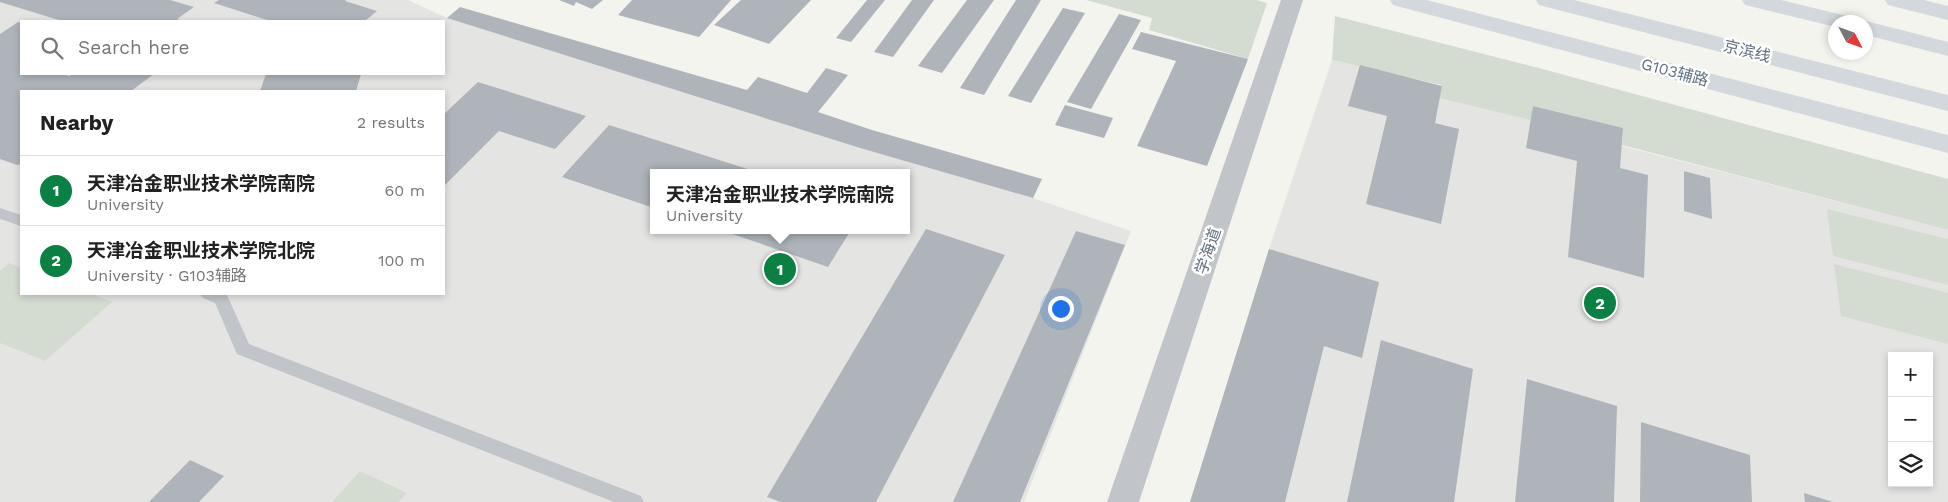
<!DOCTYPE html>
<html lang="en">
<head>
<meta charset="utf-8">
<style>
	body { margin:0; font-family:"Work Sans","Noto Sans SC",sans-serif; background:#f6f6f6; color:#222 }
	.controls { position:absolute; right:15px; bottom:15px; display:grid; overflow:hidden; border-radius:0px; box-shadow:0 2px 8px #0003 }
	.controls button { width:45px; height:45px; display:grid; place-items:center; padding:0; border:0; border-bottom:1px solid #e0e0e0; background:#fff; color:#222; font:25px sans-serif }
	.compass { position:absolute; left:1828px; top:15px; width:45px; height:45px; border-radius:50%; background:#fff; box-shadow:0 2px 8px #0003; rotate:131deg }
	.you { position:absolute; left:1060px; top:308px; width:18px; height:18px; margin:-12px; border:4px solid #fff; border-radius:50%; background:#1a73e8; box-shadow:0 0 0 8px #1a73e833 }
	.badge { display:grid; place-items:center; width:32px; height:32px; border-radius:50%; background:#0b8043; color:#fff; font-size:16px; font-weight:700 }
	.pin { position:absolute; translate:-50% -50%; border:2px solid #fff; box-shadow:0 1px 5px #0006 }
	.popup { position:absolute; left:650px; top:169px; width:260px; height:65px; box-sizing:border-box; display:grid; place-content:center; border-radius:0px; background:#fff; filter:drop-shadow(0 1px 4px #0005); font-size:16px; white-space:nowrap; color:#767676 }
	.popup b { font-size:19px; color:#222 }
	.popup::after { content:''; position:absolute; left:50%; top:100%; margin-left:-10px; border:10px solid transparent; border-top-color:#fff }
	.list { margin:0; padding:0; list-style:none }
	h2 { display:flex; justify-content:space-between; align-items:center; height:65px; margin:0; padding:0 20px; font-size:21px }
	h2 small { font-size:16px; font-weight:400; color:#767676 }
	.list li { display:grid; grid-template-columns:32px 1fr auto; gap:15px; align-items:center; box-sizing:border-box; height:70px; padding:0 20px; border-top:1px solid #e0e0e0 }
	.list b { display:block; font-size:19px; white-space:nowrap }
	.list p { margin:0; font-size:16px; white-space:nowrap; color:#767676 }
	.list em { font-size:16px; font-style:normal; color:#767676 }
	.icon { flex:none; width:28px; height:28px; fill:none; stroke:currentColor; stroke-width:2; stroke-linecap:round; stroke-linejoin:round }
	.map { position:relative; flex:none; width:1948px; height:502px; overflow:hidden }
	.search { position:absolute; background:#fff; box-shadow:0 2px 8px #0003; left:20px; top:20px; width:425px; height:55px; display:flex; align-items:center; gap:12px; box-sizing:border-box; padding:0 18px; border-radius:0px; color:#767676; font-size:19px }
	.panel { position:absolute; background:#fff; box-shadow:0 2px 8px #0003; left:20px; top:90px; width:425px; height:205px; border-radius:0px }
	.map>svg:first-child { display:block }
	.built { fill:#e4e5e3; fill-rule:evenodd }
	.green { fill:#d4dbd0 }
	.building { fill:#aeb4ba }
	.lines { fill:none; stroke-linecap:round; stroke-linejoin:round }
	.lane { fill:#c1c4c8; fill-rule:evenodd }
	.street { fill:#c1c4c8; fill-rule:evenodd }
	.secondary { fill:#d3d8dc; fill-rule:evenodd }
	.highway { fill:#d3d8dc; fill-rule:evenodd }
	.labels { text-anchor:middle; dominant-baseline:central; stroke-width:5; stroke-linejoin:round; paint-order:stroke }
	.street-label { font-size:16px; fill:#627182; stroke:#fff }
</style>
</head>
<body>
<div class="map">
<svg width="1948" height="502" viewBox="0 0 1948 502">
	<rect width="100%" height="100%" fill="#f4f4ef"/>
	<path class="built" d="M0,0h408l39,18 413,130 173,50 98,33 -107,271h-1024zM21,21h423v53h-423zM21,91h423v203h-423zM654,173h252v57h-252z
		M1332,60l110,26 -2,12 91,21 2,-13 90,22 -1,18 326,84v272h-758l79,-253zM1892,356h37v127h-37z"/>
	<path class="green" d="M1086,0h170l11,3 -19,56 -99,-29 3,-12z
		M1335,16l204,52 409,111v51l-326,-85 1,-17 -90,-22 -2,14 -92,-22 3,-13 -110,-25z
		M1827,209l121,30v46l-115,-29z
		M9,263l12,5v26h70l21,8 -67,59 -45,-18v-72z
		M1834,264l114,29v51l-107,-28z
		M360,471l47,22 -8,9h-67z"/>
	<path class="building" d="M0,0h170l24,7 -17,12 6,2h-121l-62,-19z
		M219,0h127l-1,1 32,10 -12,10h-95l-56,-18z
		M559,0h44l-11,9 -16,-7 -2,4z
		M632,0h99l-32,37 -81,-22z
		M741,0h70l-42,44 -55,-19z
		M867,0h18l-34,42 -15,-4z
		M912,0h22l-41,57 -19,-5z
		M967,0h27l-52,73 -24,-7z
		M1016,0h25l-57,95 -24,-7z
		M460,7l287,83 11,-13 49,16 19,-25 22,7 -30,37 54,18 170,49 -9,19 -173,-50 -413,-130z
		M1063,8l22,5 -54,90 -23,-7z
		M1119,14l22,6 -50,89 -24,-7z
		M18,22l3,1v51h41l7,2 4,-2h81l-23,17h-110v73l-4,1 -17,-6v-125z
		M1141,32l107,27 -41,107 -70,-20 39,-85 -44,-12z
		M1360,65l82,21 -7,37 24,6 -18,95 -75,-20 21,-88 -39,-10z
		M266,74h95l-5,17h-96z
		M478,82l108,34 -31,33 -56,-18 -55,55v-72z
		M1065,105l48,13 -9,20 -49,-13z
		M1533,106l90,22 -3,40 28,7 -4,103 -76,-21 9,-96 -51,-13z
		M609,125l148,47v1h-103v35l-92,-31z
		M1684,171l26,7 2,41 -28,-8z
		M926,229l79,26 -129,247h-95l-14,-5z
		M721,230h130l-23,37z
		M1076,231l49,14 -105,257h-67z
		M1269,249l110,33 -17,76 -38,-12 -39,156h-95z
		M1381,340l92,29 -19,133h-107z
		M1527,379l90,27 -3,96h-99z
		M1641,422l109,33 2,47h-112z
		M190,460l34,16 -25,26h-50z
		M1804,493l29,9h-28z"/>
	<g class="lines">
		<path class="lane" d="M0,208l21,7v11l-21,-7z
			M200,294l27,1 22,49 392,152 3,6h-30l-377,-148 -22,-51 -12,-5z"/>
		<path class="street" d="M1281,0h22l-164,502h-32z"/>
		<path class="secondary" d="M1390,0h37l521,135v18l-555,-148z
			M1885,0h39l24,6v14l-60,-15z"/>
		<path class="highway" d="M1536,0h38l374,95v16l-409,-106z
			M1742,0h39l70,17 3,5h-18v5l-91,-22z
			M1866,21l82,21v14l-82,-21v-13h-6z"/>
	</g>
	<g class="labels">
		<g class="street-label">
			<text transform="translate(1747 51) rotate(14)">京滨线</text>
			<text transform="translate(1675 72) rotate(15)">G103辅路</text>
			<text transform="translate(1208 251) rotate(-71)">学海道</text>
		</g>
	</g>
</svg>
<div class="controls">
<button>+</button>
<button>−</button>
<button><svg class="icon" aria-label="layers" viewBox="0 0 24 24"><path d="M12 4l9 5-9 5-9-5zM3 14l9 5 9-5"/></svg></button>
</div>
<svg class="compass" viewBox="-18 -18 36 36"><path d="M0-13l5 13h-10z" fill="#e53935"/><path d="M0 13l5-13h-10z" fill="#767676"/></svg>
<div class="you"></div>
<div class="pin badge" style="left:780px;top:269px">1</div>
<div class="popup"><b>天津冶金职业技术学院南院</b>University</div>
<div class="pin badge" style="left:1600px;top:303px">2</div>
<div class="search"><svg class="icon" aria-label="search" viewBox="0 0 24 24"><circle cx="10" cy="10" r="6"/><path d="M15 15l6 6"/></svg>Search here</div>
<section class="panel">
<h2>Nearby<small>2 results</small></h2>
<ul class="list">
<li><span class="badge">1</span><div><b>天津冶金职业技术学院南院</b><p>University</p></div><em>60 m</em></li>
<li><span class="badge">2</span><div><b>天津冶金职业技术学院北院</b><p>University · G103辅路</p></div><em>100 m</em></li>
</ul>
</section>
</div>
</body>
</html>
